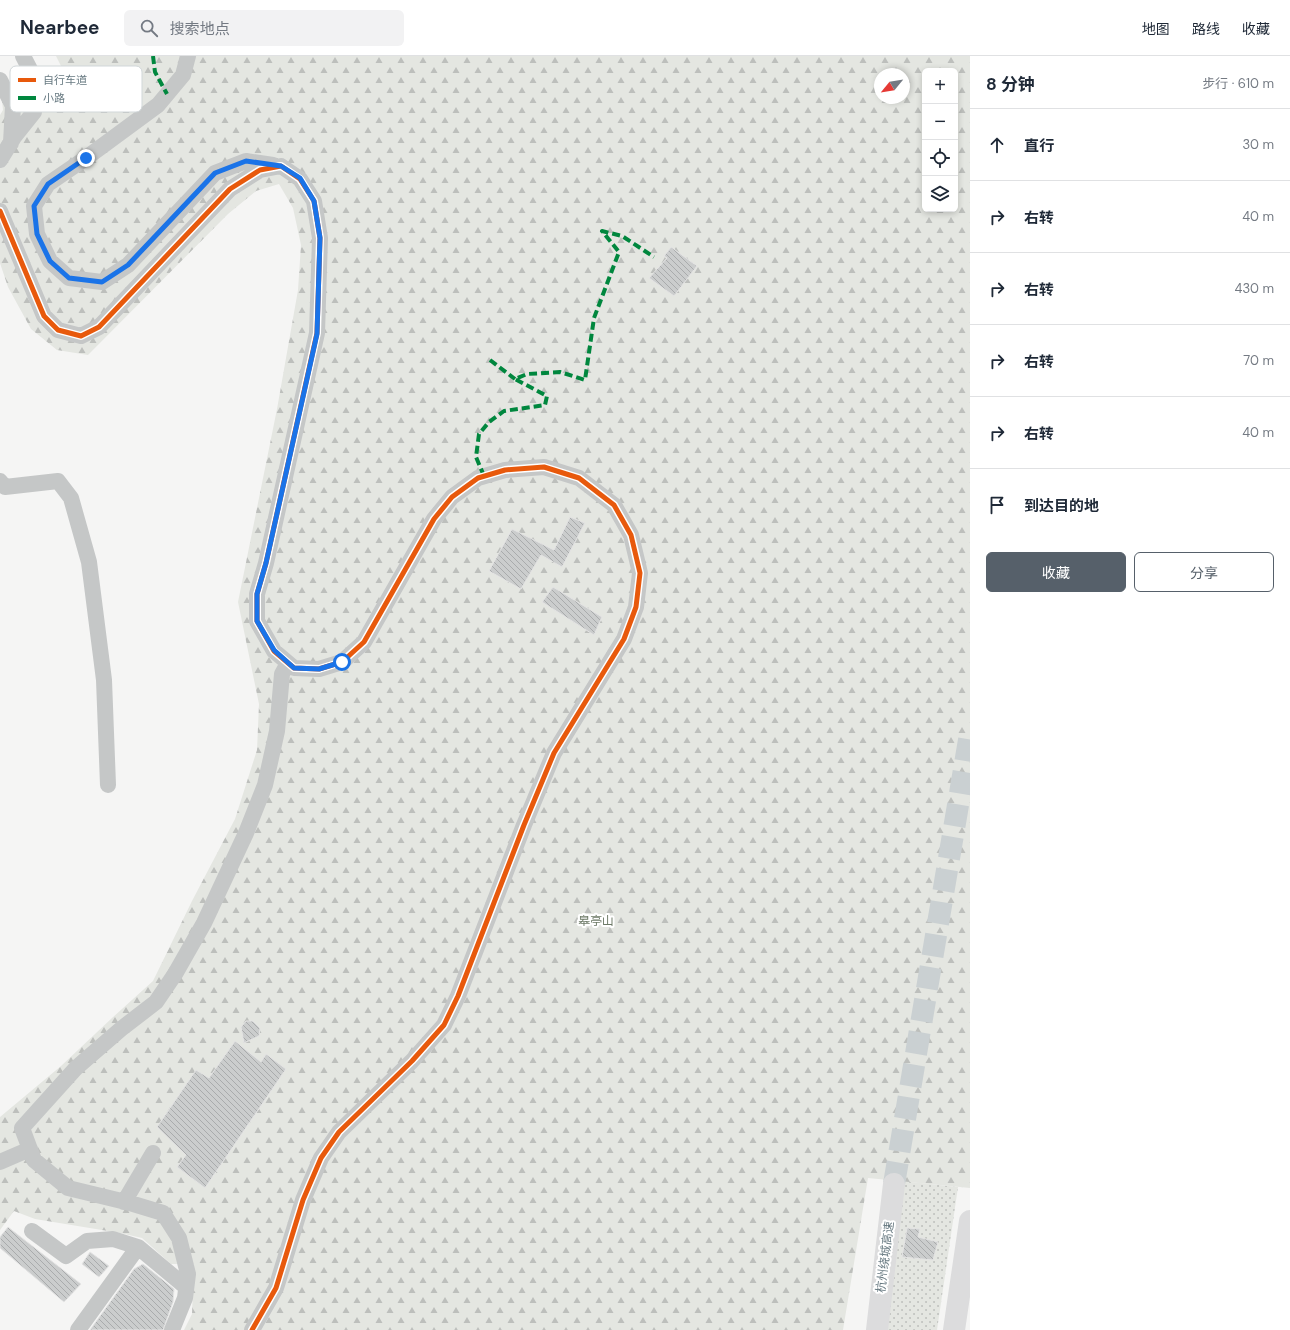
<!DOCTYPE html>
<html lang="zh">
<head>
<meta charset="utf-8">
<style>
	body { margin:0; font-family:"DM Sans","Noto Sans SC",sans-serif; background:#f2f2f3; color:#1f2937 }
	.controls { position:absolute; right:12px; top:12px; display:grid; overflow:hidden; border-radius:6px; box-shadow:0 2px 6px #0003 }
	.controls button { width:36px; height:36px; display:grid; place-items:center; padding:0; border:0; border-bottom:1px solid #e0e1e3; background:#fff; color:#1f2937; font:20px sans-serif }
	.compass { position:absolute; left:874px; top:12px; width:36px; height:36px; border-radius:50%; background:#fff; box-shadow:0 2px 6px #0003; rotate:240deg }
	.stop { position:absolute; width:12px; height:12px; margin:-9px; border:3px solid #1a73e8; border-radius:50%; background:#fff }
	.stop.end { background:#1a73e8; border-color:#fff; box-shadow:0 1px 4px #0008 }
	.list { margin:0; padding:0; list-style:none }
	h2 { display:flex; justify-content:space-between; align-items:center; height:52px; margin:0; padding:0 16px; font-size:17px }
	h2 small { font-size:13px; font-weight:400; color:#747a83 }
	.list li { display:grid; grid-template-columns:26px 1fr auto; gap:12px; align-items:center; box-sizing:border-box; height:72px; padding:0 16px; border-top:1px solid #e0e1e3 }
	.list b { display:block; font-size:15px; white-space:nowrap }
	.list em { font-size:13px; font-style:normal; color:#747a83 }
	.actions { display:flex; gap:8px; padding:12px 16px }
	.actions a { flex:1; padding:9px 0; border:1px solid #56606a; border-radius:6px; text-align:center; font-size:14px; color:#56606a }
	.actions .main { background:#56606a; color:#fff }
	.icon { flex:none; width:22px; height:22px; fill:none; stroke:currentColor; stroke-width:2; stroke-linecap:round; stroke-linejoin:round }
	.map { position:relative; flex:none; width:970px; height:1274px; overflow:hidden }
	header { display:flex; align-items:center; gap:24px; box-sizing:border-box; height:56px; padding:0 20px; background:#fff; border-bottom:1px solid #e0e1e3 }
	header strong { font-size:19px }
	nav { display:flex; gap:22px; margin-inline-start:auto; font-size:14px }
	.search { width:280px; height:36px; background:#f2f2f3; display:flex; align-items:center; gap:10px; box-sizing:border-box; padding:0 14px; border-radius:6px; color:#747a83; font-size:15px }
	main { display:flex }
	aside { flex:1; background:#fff }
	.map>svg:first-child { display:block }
	.grass { fill:url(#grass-dots) }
	.forest { fill:url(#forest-firs); fill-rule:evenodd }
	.building { fill:url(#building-back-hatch); stroke:#e4e4e4 }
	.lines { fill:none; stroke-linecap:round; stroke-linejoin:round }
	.highway-tunnel { stroke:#cad0d2; stroke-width:22; stroke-dasharray:22 11; stroke-linecap:butt }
	.minor { stroke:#c5c7c7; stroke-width:16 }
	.highway { stroke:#dcdcdd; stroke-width:22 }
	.quiet { stroke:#00873e; stroke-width:4; stroke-dasharray:8 4; stroke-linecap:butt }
	.cycleway-casing { stroke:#fff; stroke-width:8 }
	.cycleway { stroke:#e8590c; stroke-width:5 }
	.route { stroke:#1a73e8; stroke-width:5 }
	.labels { text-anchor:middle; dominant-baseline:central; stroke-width:4; stroke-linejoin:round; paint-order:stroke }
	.park-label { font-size:12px; fill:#6c7966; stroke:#fff }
	.street-label { font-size:12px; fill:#677981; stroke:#fff }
	.key { fill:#fff; stroke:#d1d7d9; stroke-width:1 }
	.key-label { font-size:11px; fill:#677981 }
</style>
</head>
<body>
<header>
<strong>Nearbee</strong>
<div class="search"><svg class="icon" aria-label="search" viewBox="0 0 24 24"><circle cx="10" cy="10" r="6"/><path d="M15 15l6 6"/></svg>搜索地点</div>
<nav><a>地图</a><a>路线</a><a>收藏</a></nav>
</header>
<main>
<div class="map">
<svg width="970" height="1274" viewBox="0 0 970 1274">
	<defs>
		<pattern id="grass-dots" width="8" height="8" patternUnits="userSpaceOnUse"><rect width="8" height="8" fill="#e4e6e1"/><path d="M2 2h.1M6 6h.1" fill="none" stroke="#bdbfbc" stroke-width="1.8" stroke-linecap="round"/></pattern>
		<pattern id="forest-firs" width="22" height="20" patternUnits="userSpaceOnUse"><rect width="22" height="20" fill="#e4e6e1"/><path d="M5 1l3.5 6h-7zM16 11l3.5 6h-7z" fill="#bdbfbc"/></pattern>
		<pattern id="building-back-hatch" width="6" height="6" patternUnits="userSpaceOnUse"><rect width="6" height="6" fill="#cbcdcd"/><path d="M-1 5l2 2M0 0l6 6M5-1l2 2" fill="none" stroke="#a9abac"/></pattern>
	</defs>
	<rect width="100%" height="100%" fill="#f5f5f4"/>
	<path class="grass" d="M901,1125l57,6 -21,143h-55z"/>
	<path class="forest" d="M56,0h914v1132l-102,-10 -25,152h-659l8,-16 2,-50h-23l-29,-26 -22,-5 -85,-14 -21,-8 -14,19v-113l61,-51 51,-48 41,-37 39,-80 43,-82 22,-69 2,-46 -21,-102 39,-193 21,-119 3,-45 -8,-37 -14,-24 -23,7 -28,23 -140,141 -31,-5 -26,-21 -23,-42 -8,-24v-148l3,-5 -2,-19 76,7zM925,15h30v138h-30zM880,18h24v24h-24z"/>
	<path class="building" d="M671,191l26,19 -23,30 -25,-18 18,-20 -3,-2z
		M570,461l15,6 -23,44 -21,-12 -20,34 -32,-18 23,-42 42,21z
		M553,531l49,30 -8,18 -52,-33z
		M246,965h7l7,7 -1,8 -15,7 -3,-16z
		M235,985l26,21 5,-8 20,15 -81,119 -28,-21 9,-12 -29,-28 39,-57 13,8z
		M8,1171l73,57 -17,18 -64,-54v-11z
		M907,1172l13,1 -2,8 20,5 -5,18 -31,-3z
		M90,1196l19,14 -10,11 -17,-13z
		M143,1208l31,25 -1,13 -10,28h-73l44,-61z"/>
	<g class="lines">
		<path class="highway-tunnel" d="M894,1128l76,-450"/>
		<path class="minor" d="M188,0l-5,19 -25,30 -72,53 -38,26 -14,22 3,28 13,27 19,17 33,4 26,-17 87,-92 31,-12 27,4
			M0,24l13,26 -2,37
			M0,104l14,-23 20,-25 2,-31 -13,-25
			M0,155l44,105 14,14 23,6 18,-9 131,-138 30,-19 21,-4 19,13 14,22 6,37 -3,95 -51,230 -9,31v27l17,30 20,17 25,1 23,-7 22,-20 70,-123 18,-22 26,-19 27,-8 39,-3 35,11 35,27 17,30 9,38 -4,34 -12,32 -70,114 -30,72 -66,171 -14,29 -32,36 -73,71 -18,26 -18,42 -27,88 -24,42
			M0,425l5,6 53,-6 13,17 18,64 15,118 4,105
			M0,1106l30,-13
			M124,1146l29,-49
			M32,1175l34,25 21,-15 26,-2 25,8 48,40
			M78,1274l60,-83
			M172,1274l13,-32 3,-24 -9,-36 -16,-25 -33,-10 -62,-15 -34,-28 -12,-32 54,-60 45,-39 35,-27 19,-28 29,-51 42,-90 19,-48 12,-54 5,-57 6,-11"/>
		<path class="highway" d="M877,1274l17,-146
			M954,1274l16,-109"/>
		<path class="quiet" d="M153,0l2,16 12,22
			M490,304l25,19
			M484,420l-8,-19 3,-23 10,-12 15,-11 41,-6 2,-9 -32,-17 12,-5 33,-2 25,8 9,-62 25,-66 -17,-21 20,5 32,21"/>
		<defs>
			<path id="cycleway" d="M0,155l44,105 14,14 23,6 18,-9 131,-138 30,-19 21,-4 19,13 14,22 6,37 -3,95 -51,230 -9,31v27l17,30 20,17 25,1 23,-7 22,-20 70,-123 18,-22 26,-19 27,-8 39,-3 35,11 35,27 17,30 9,38 -4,34 -12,32 -70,114 -30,72 -66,171 -14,29 -32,36 -73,71 -18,26 -18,42 -27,88 -24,42"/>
		</defs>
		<use href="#cycleway" class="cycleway-casing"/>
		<use href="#cycleway" class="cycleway"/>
	</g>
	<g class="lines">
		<path class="route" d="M86,102l-38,26 -14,22 3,28 13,27 19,17 33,4 26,-17 87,-92 31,-12 35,5 19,12 14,23 6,37 -3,96 -51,229 -9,31v27l17,29 20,18 25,1 23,-7"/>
	</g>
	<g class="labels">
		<g class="park-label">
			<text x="596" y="865">皋亭山</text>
		</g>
		<g class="street-label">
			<text transform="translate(885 1201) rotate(-83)">杭州绕城高速</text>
		</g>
	</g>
	<rect x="10" y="10" width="132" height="46" rx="6" class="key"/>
	<rect x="18" y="22" width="18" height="4" fill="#e8590c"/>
	<rect x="18" y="40" width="18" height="4" fill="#00873e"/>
	<g class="key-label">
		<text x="43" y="28">自行车道</text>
		<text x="43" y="46">小路</text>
	</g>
</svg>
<div class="controls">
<button>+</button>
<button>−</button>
<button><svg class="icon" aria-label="locate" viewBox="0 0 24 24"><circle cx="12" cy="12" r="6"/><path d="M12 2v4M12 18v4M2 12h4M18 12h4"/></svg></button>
<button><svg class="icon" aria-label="layers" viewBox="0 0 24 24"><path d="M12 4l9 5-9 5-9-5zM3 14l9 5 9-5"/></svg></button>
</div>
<svg class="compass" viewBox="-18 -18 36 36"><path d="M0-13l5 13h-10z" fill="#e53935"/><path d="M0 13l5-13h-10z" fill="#747a83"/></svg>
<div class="stop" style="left:342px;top:606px"></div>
<div class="stop end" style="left:86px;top:102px"></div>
</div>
<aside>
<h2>8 分钟<small>步行 · 610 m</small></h2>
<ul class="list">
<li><svg class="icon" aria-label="ahead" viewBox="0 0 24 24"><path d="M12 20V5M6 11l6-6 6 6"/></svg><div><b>直行</b></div><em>30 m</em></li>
<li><svg class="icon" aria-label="right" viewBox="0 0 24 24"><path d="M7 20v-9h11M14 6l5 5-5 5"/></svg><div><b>右转</b></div><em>40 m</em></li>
<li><svg class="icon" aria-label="right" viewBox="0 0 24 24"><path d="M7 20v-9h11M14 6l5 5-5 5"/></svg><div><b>右转</b></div><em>430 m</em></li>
<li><svg class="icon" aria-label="right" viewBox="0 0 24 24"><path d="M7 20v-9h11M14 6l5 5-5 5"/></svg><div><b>右转</b></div><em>70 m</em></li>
<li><svg class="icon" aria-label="right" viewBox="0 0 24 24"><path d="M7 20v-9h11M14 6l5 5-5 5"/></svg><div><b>右转</b></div><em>40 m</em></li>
<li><svg class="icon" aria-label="arrive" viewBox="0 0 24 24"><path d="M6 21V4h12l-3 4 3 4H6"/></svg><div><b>到达目的地</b></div></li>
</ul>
<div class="actions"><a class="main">收藏</a><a>分享</a></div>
</aside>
</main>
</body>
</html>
